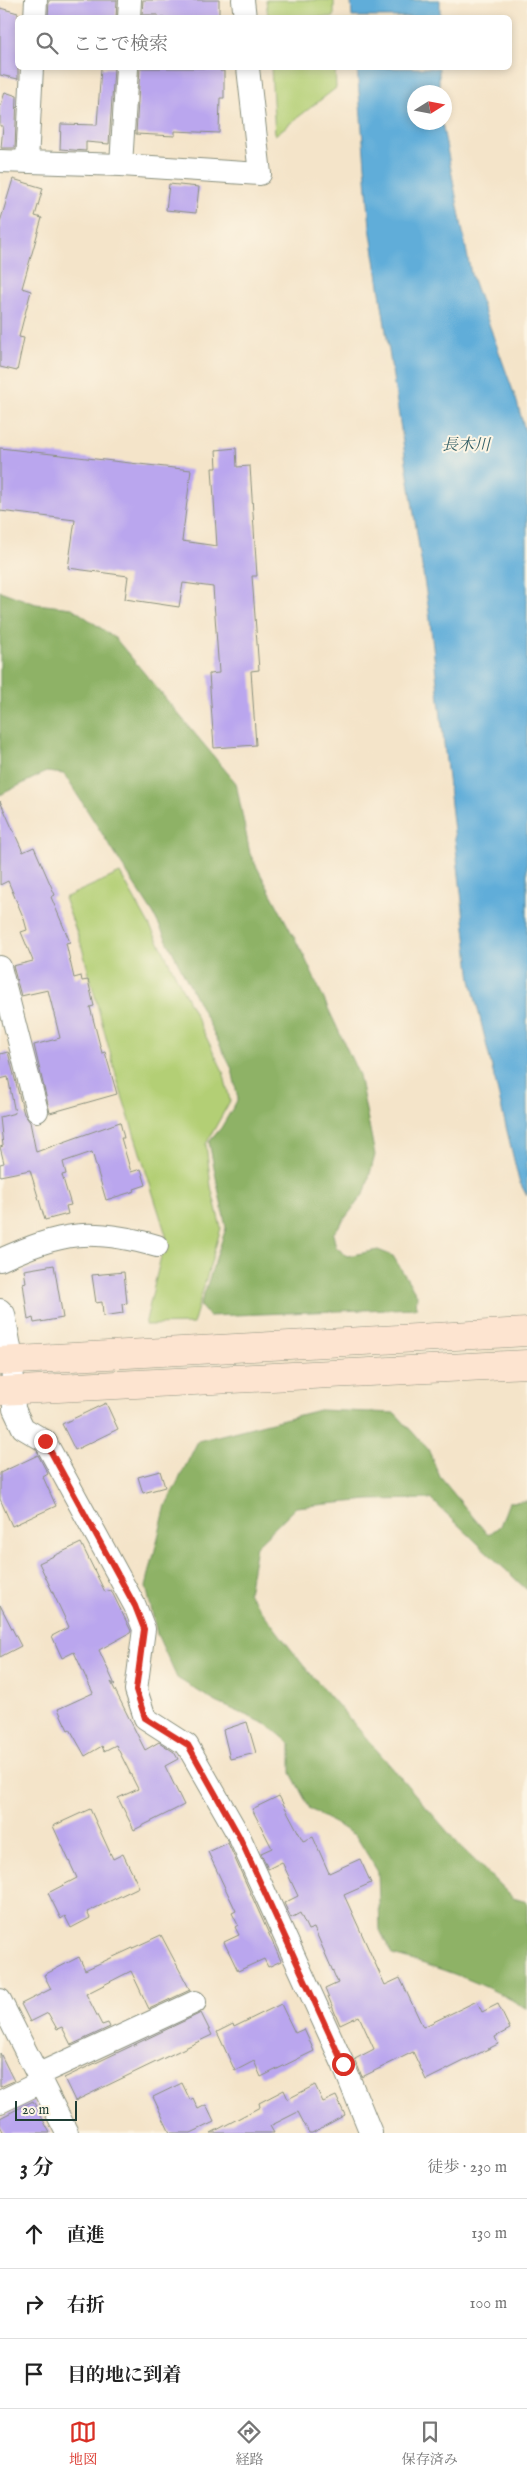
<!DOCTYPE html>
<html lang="ja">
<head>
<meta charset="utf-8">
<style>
	body { margin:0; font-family:"IM FELL English","Noto Serif JP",serif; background:#f2f2f2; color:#222 }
	.compass { position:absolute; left:407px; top:85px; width:45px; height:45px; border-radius:50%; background:#fff; box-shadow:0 2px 8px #0003; rotate:79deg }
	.scale { position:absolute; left:15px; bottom:12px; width:62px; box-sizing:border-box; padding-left:5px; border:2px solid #1f3d34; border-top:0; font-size:14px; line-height:18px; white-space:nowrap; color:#1f3d34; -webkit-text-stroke:4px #fcf5e5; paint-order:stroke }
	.stop { position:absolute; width:15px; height:15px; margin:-11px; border:4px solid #d93025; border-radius:50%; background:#fff }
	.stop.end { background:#d93025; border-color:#fff; box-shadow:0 1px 5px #0008 }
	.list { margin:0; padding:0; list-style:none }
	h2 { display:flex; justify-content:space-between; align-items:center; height:65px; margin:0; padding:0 20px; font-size:21px }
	h2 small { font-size:16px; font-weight:400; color:#767676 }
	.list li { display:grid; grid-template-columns:32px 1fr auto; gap:15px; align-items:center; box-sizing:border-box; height:70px; padding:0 20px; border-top:1px solid #e0e0e0 }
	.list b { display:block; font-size:19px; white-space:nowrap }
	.list em { font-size:16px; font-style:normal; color:#767676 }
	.icon { flex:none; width:28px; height:28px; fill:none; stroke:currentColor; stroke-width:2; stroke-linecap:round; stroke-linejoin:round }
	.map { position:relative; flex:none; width:527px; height:2133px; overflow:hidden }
	.search { position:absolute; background:#fff; box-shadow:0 2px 8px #0003; left:15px; right:15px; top:15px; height:55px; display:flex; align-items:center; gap:12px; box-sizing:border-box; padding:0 18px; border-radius:8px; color:#767676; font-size:19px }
	.sheet { height:275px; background:#fff }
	nav { display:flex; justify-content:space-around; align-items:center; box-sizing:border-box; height:70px; border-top:1px solid #e0e0e0; background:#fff; font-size:14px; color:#767676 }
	nav a { display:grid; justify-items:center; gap:2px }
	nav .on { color:#d93025 }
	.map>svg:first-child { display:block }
	.green { fill:#b3cf75; stroke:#698654 }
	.forest { fill:#8eb266; stroke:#56784d }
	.water { fill:#60add9; stroke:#407586 }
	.building { fill:#baa6ee }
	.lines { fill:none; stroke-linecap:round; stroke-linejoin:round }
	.street-casing { stroke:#8a907e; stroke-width:24 }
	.secondary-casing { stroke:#8a907e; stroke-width:29 }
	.street { stroke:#fff; stroke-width:22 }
	.secondary { stroke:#fde4d0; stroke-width:28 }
	.route { stroke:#d93025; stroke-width:6 }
	.labels { text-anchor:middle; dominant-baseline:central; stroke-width:4; stroke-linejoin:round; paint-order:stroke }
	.water-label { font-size:16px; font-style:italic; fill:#325f66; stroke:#fcf5e5 }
</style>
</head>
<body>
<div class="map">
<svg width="527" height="2133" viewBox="0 0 527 2133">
	<rect width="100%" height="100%" fill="#fcf5e5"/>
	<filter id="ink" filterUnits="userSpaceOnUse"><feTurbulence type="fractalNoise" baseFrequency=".02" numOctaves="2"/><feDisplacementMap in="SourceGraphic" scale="10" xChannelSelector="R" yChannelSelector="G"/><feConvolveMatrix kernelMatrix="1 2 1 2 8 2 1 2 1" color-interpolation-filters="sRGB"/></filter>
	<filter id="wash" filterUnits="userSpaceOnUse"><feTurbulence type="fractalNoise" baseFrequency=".0096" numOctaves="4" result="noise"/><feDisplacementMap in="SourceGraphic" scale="20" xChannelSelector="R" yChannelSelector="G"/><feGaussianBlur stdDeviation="1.12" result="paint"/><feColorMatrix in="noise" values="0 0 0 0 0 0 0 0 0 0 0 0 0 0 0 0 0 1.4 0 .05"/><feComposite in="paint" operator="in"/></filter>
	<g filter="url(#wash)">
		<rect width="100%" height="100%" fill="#f4e4c9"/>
		<path class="green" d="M266,0h68v17h-66z
			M271,68h64l1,20 -61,47z
			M120,873l42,75 61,123 7,30 -24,43 5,43 10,41 -28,96 -48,1 21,-90 -47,-149 -38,-142 -17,-46z"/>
		<path class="forest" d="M0,591l36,13 36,4 43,30 121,145 14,71 54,102 55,119 16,80 -10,37 -32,42 3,13 11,9 31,-6 15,6 24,39 -1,13 -207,8 -9,-10 26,-78 -17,-86 12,-14 17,-29 -6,-30 -78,-154 -90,-141 -18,-2 -46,23z
			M319,1410l76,3 33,36 12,28 48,58 12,-9 9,-24 18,-1v89l-96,-91 -62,1 -73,7 -40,39 -8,47 55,72 157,181 53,52 14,4v107c-42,-26 -88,-42 -135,-54l-12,-25 -2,-58 -22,-36 -46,-27 -19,-36v-29l-23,-19 -52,-23 -39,-24 -20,-44 -11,-48 20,-81 32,-64z"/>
		<path class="water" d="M351,0h89v17h-88z
			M357,68h82v24h-25v30l28,1 29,151 46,128 10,36v758l-8,-15 -48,-201 -42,-368 -59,-385z"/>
		<g id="blocks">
			<path class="building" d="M49,0h68l-1,18h-68z
				M143,0h76v18h-61v-3h-16z
				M0,8l18,5v66l-18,-4z
				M101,68h13l-5,76 -23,-2v9l-26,-2 1,-25 36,1z
				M140,68h80v3h4v27h-4l-1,35 -44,-2v5l-39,-2z
				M5,92l12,4 -2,52h-14l2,-22h-3v-18z
				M13,179l30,9 -8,28 7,2 -20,70 9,3 -12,46 5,1 -7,33 -17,-4v-145z
				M169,184l30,3 -3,26 -30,-3z
				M0,448l191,22 -9,71 35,5 -5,-78h5l-1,-18 20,-2 1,19 13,-1 7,110h-5l7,94 -8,1 5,74 -42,3 -5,-74 10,-1 -6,-86 -30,-4 -4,24 -54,-8 3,-23 -60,-8 7,-48 -75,-9z
				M0,801l23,51 11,-5 21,48 -4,2 19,45 -4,1 8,35 7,-2 1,5 6,-1 6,26 -4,1 12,46 3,-1 12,42 -67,19 -16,-68 26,-7 -12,-48 -27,6 -8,-30 20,-5 -12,-29 6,-2 -3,-11 -16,-38 -8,4z
				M8,1052l16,62 6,8 6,30 84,-30 4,16h-3l10,34 10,-3 5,16 -12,4 1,2 -29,9 -14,-48 -29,10 3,12 -4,1 9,30 -5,1 2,8 -23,6 -15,-50 -30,6v-12l4,-1 -4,-16 3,-1 -3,-29 15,-4 -7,-36 -8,2v-25z
				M54,1265l9,53 -29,5 -1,-5 -5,2 -5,-37 3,-1 -2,-12z
				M124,1272l3,31 -5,1 1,9 -20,3 -1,-14 -6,1 -4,-28z
				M106,1403l12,26 -43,21 -13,-26z
				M38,1455l10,19 -5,3 13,29 -44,20 -12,-27v-26z
				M160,1471l5,16 -22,6 -5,-16z
				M81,1543l24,49 6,-2 20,41 -1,2 -31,17 16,35 -4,-3 34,68 14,-8 15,10 4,7 -13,7 19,39 -50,25 -16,-32 20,-9 -22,-44 -12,6 -2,-5 -17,10 -15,-27 -2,1 -10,-21 35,-16 -19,-41 -12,6 -10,-22 17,-9 -30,-64z
				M0,1605l21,41 -21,11z
				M247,1722l9,31 -26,6 -7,-29z
				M279,1796l24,45 10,-4 16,36 31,-14 11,24 -27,12 41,90 15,-7 23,49 54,-26 5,11 16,-8 12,25 -15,8 3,7 -72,36 -13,-28 -51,25 -7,-18 19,-10 -15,-33 -19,9 -15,-36 13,-6 -24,-55 -6,2 -8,-17 -9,5 -7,-15 14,-7 -16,-34 -14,7 -7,-16 11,-5 -20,-39z
				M90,1809l23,50 10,-5 16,33 -52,25 3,6 -19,10 -6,-12 -4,3 -13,-26 29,-15 -24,-52z
				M228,1843l53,118 -13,6 -4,-8 -26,12 -14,-29 15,-7 -4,-8 3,-2 -6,-12 4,-2 -28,-59z
				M161,1935l29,55 -41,19 -18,-38 -45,23 16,31 6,-2 2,4 -39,18 -9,-18 -5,2 -9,-16 -18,9 -9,-18 30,-15 -7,-14 35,-18 6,13z
				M281,2004l14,29 9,-4 10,22 -53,26 -7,-16 -19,10 -18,-39 16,-8 1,3z
				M201,2013l11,22 -137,66 -11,-23z
				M0,2053l14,28 -14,6z
				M182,2083l8,17 3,-2 5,11 8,-4 8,17 -23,11h-21l-17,-36z
				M315,2085l8,17 13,-6 9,19 -33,18h-3l-11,-21 -28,14 4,7h-63l49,-26 -1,-4 25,-13 4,9z
				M33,2101l17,32h-46l-4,-7v-8z"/>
		</g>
	</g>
	<g filter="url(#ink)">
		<use href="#blocks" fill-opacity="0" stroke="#8a907e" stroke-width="1"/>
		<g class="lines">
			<defs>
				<path id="street" d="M243,0l2,18
					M35,18l1,-18
					M129,18l1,-18
					M0,161l121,4 139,9 -12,-106
					M27,161l5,-93
					M121,165l6,-97
					M0,967l37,144
					M0,1260c62,-28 91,-33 157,-14
					M0,1310l4,4 8,45 2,50 9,19 22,13 90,165 9,23 -8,61 9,28 42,27 52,91 104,228 28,69
					M0,2000l67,133
					M37,2075l158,-73
					M0,2102l41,-20"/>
				<path id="secondary" d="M0,1361l527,-29
					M0,1391l527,-27"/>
			</defs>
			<use href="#street" class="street-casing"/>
			<use href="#secondary" class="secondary-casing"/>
			<use href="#street" class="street"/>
			<use href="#secondary" class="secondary"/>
		</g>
	</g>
	<g class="lines" filter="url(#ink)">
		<path class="route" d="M45,1441l90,165 9,23 -8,61 9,28 43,27 51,91 104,228"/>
	</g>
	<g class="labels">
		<g class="water-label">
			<text x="466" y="446">長木川</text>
		</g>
	</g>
</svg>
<svg class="compass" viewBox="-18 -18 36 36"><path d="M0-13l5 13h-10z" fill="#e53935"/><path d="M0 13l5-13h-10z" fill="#767676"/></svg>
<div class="scale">20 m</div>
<div class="stop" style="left:343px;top:2064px"></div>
<div class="stop end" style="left:45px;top:1441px"></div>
<div class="search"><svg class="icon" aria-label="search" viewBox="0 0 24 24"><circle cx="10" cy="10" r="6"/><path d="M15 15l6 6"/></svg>ここで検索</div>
</div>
<section class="sheet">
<h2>3 分<small>徒歩 · 230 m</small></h2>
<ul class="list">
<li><svg class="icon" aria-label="ahead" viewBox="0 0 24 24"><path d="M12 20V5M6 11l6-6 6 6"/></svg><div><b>直進</b></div><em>130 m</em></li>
<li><svg class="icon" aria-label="right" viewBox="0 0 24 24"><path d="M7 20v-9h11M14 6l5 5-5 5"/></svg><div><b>右折</b></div><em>100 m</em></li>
<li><svg class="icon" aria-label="arrive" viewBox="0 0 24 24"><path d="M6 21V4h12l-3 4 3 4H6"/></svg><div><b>目的地に到着</b></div></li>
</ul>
</section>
<nav>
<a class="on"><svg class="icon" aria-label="map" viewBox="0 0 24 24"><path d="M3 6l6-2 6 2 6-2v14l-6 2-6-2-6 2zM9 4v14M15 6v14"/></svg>地図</a>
<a><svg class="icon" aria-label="directions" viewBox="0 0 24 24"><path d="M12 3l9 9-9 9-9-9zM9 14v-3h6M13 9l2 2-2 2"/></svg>経路</a>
<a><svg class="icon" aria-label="saved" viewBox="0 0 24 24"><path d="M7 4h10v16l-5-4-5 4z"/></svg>保存済み</a>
</nav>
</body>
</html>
